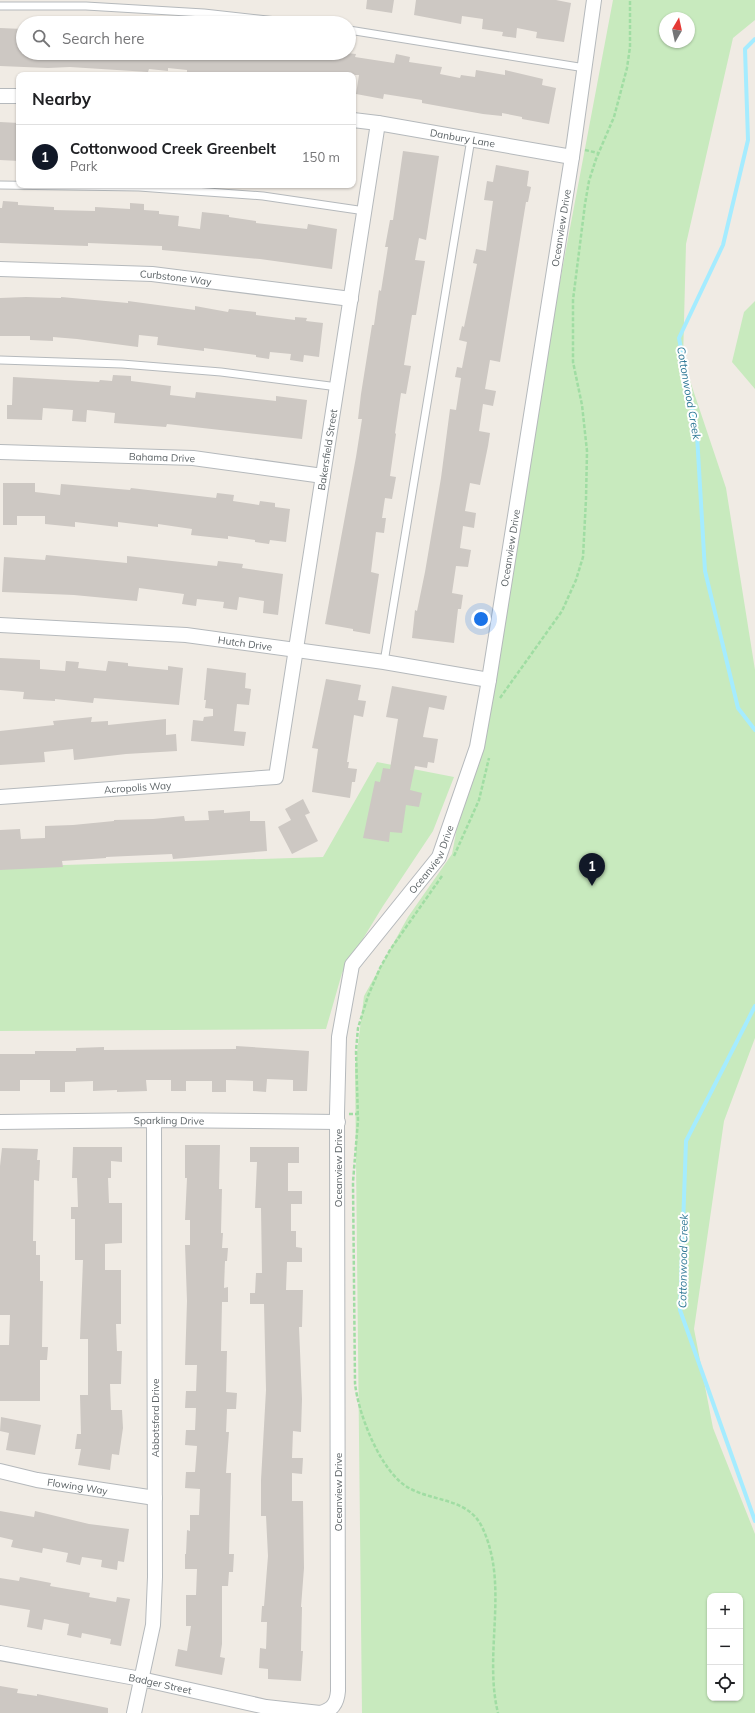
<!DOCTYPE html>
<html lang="en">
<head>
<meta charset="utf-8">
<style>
	body { margin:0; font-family:Mulish,sans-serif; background:#f6f6f6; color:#202124 }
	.controls { position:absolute; right:12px; bottom:12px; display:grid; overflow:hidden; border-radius:8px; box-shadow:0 1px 3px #0004 }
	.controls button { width:36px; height:36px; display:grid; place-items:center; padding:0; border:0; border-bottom:1px solid #e0e0e0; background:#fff; color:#202124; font:20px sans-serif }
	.compass { position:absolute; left:659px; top:12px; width:36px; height:36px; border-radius:50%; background:#fff; box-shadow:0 1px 3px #0004; rotate:9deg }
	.you { position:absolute; left:481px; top:619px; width:14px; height:14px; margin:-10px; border:3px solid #fff; border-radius:50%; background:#1a73e8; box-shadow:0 0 0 6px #1a73e833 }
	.badge { display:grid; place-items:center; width:26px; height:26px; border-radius:50%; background:#111827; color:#fff; font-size:13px; font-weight:700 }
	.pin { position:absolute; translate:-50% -33px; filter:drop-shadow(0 1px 2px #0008) }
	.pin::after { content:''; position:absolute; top:21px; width:14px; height:12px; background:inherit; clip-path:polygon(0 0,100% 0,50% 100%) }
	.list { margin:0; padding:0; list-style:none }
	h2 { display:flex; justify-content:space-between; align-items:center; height:52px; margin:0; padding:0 16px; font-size:17px }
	h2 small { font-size:13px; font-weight:400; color:#757577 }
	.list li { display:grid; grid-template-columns:26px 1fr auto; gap:12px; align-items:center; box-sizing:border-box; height:64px; padding:0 16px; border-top:1px solid #e0e0e0 }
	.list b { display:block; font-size:15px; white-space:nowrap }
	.list p { margin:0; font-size:13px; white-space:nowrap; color:#757577 }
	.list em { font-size:13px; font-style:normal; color:#757577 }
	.icon { flex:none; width:22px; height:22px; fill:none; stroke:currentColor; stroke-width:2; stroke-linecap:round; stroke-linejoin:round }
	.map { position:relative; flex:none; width:755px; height:1713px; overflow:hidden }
	.search { position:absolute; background:#fff; box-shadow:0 1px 3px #0004; left:16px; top:16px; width:340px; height:44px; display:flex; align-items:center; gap:10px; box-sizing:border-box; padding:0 14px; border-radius:22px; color:#757577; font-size:15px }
	.panel { position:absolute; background:#fff; box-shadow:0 1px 3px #0004; left:16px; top:72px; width:340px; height:116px; border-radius:8px }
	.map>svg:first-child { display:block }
	.green { fill:#c8eabe; fill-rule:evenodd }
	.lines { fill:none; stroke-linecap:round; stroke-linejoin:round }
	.stream { stroke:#a5ecff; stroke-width:4 }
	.building { fill:#cdc8c3 }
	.lane-casing { stroke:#b5b9bc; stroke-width:9 }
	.street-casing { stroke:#b5b9bc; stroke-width:16 }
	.path { stroke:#a0dda3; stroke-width:2.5; stroke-dasharray:4 2; stroke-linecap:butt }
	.lane { stroke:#fff; stroke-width:7 }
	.street { stroke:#fff; stroke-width:14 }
	.labels { text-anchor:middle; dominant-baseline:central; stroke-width:4; stroke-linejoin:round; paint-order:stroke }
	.street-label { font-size:10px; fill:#5c6366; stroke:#fff }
	.water-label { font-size:11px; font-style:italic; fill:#2f7896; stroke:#fff }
</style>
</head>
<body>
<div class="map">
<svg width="755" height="1713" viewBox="0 0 755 1713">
	<rect width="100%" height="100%" fill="#f0ebe4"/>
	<path class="green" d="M613,0h142v20l-22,18 -47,206 -3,116 43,128 29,182v368l-31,83 -30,208 19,99 42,106v179h-393l-7,-644 9,-73 44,-79 44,-63zM665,18h24v24h-24zM710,1596h30v102h-30z
		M755,301v88l-23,-27 12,-50z
		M377,762l77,15 -21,54 -50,75 -41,67 -16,56 -326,2v-164l323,-10z"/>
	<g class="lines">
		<path class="stream" d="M755,39l-10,10 3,91 -25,105 -44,93 18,97 8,136 33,137 17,22
			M755,1006l-69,135 -6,169 75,211"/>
	</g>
	<path class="building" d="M367,0h27l-2,13 -26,-4z
		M416,0h140l15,3 -7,39 -28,-4 1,-6 -20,-4 -1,10 -14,-2 1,-4 -21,-3 1,-10 -21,-3 -1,8 -47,-9z
		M0,28l23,1v24h249l-1,2 21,3 1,-5h53l10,1 -1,3 39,6 2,-9 14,3 -1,5 33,5 -2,7 20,4 1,-3 14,2 1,-7 29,5v-5l38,9 -1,6 14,3 -7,36 -27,-5v-2l-20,-4v3l-19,-2 -61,-11v-3l-38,-6 -1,5 -27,-5 3,-19h-161l-11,-1v-4l-19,-2v3l-19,-2 -1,3 -78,-5 -22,1 -48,-2z
		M0,122l19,1v38l-19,-1z
		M403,151l36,5 -13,84 -7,-2 -4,22 10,1 -9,54h-4l-8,50 7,1 -5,28 -5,-1 -6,40 1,1 -6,42 6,1 -4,22 -7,-1 -3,20h4l-2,15 -8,-1 -5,40 8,2 -9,60 -17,-3v-2l-28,-5 31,-167 6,-38h-4l3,-25 11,-69h2l5,-35 2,1 7,-44h-3l5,-27h3z
		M496,165l33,6 -2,15 4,1 -3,15h-2l-26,160 -10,-2 -5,29 11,2 -3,15 -10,-2 -4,27 11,2 -2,13 -8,39 -10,-2 -5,28 11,2 -2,15 -11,-2 -3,22 11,2 -3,17 -12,-1 -4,27 11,2 -2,14h-3l-4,34 -42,-5 3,-28 2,1 8,-39 16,-94 9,-69 6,1 5,-32 -6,-1 2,-10 5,1 5,-26 -8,-2 3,-14 2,1 13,-63 -4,-1 3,-14 10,2 7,-50 -9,-1 3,-19 6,1z
		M3,201l15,1v3l36,2v3l41,1v-4l35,2v-6l14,1v6l15,1v3l20,2 -1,10 22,3 2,-17 27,3v2l27,4v2l51,6 1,-5 29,5 -5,40 -72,-10 -98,-9v-4l-74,-3v3l-88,-3v-35h2z
		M26,297l35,1v-1l67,6v-2l67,9v-4l33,6 1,-3 27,3v3l39,5v-3l12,1 -1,3 17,2 -4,34 -15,-2 -1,7 -13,-2 1,-6 -21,-2 -1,7 -13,-2v-2l-52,-7v3l-47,-6 1,-8 -19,-2 -1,12 -61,-8 -24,-2v4l-23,-1v-4h-30v-38z
		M113,375l18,1v5l40,5 -1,9 25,3 1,-6 80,9v-5l31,4 -5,39 -135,-15 -1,3 -52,-4 1,-10 -28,-3 -1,12 -14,-1 1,-11 -30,-2 -1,12 -35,-1v-14h5l1,-28 86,5 1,-2 12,1z
		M3,483h32v9l25,3 1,-11 69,6 1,-2 85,10 1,-5 17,2 -1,6 26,4 1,-4 15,2v4l15,2 -4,33 -16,-2 -1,4 -14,-2v-2l-27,-4v3l-37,-4 1,-6 -34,-5v3l-40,-5v5l-43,-5v5l-30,-3v-8h-28v9h-14z
		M46,555l81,8v-7l90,10 1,-5 25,3 -1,4 41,6 -5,41 -15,-2 1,-12 -25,-4 -2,13 -14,-2 1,-6 -27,-3 -1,7 -14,-2 2,-10 -45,-6 -2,13 -63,-6 -72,-3 2,-35 41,3z
		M0,658l40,2v9l25,2 1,-10 13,1 -1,6 28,3 2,-10 20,2v3l40,4v-4l15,2 -4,37 -85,-7 -1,5 -38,-4v2l-32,-2 1,-7 -24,-2z
		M207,668l39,5 -1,15 6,1 -2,16 -12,-1 -3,27 12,1 -2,14 -53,-5 2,-21 10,1 1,-4 9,-1v-7l-8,-1 1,-8h-2z
		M326,679l35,6 -3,15 8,1 -3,16 -9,-2 -7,47h2l-1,6 9,1 -2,13h-3l-2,16 -38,-6 6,-43 -6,-1z
		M392,686l55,10 -3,14 -15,-3 -6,30 15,2 -4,24 -6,-1 -1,6 -12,-2 -5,24 12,3 -3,14 -13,-2 -4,28 -12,-1 -1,10 -26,-4 12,-57 5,1 3,-14 7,1 8,-50 -12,-2z
		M92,717l-1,5 17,-1v4l58,-6v16l10,-1 1,17 -51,3 -52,6 -1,-11 -29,3 1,10 -45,3v-34l54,-6 -1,-4z
		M303,799l7,14 -5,2 13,26 -26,13 -14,-27 13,-7 -6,-11z
		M224,810v3l26,-2v10h15l2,30 -94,8 -1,-5 -66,3v1l-44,3 1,6 -63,3v-40l20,-1 1,10 24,-1v-12l28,-1 41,-4v-1l39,-1 31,-3 1,5 24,-1 -1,-9z
		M236,1046l73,5 -2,40h-14v-11l-26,-1 -1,13 -13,-1v-10l-27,-1v12h-14v-11h-26v10h-15v-11h-25l1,11 -30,1v-2l-24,1v-10l-28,1v10h-15v-12h-30v11h-20v-37h35v-3h41v-3l28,-1v3l132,-1z
		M185,1145h35l-1,44h3l-1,44h2l-1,15h6l-1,13h-2l-1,27 4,-1v15h-6l-1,49h6l-1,41 11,1 -1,16h-9l-1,23h3l-3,41h5l-2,81h5l-1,18h-4l-1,14h-6v58l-2,13 5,1 -3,17 -47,-9 3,-17 9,2 4,-25h-5v-31h10l1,-26h-12v-15h1l1,-24 3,1v-16h9l1,-26 -15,-1 1,-16h9l2,-26 -12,-1 1,-15h9l1,-22h-11l1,-17h10l1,-26h-12l2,-64 -2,-56h5v-25h-5l2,-42h-2z
		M73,1147h49v15l-11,-1v17h-3l1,25h13v40l-17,1v26h16v54h-5l1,27h5l-1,33h-11l1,26h11l1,18 -4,27 -7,-1 -2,16 -32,-5 3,-16h-6l2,-15h4l-1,-39h8v-56h-8l3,-79h-8v-41h-4v-12h7l-1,-29h-5z
		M250,1147h49v16h-11v28h14v13h-11v27h5v16l6,1v14h-15l-1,28h17l-1,37h-3l3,72 -1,33 -8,-1 -1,27h11l-1,16 -10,-1v28h11l1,67 -3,39h1l-1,44h2l-2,30 -33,-2v-10l-9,-1 1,-20 6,1 1,-27h-6l1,-16h2l4,-50 -2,-40h-5v-36l5,-90 -2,-86h-14v-11h5l1,-20h6l-1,-65h-6l2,-46h-7z
		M2,1148l36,1 -1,11h3l-1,21 -5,-1 -1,61h3v14h4v26h3l-1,66h6l-1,13h-7v41h-40v-56h9l1,-30h-10v-149z
		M1,1417l40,8 -6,30 -29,-5 3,-17 -9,-2z
		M0,1511l34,6 1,-6 54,13 40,5 -5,33 -6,-1 -1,9 -16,-3 1,-7 -20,-3 -2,8 -14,-3 2,-9 -25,-5 -1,5 -31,-6 2,-7 -13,-3z
		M20,1577l31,6 -1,3 40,7 -1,4 27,5 1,-5 13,2 -9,47 -11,-2 1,-5 -29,-6 -1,5 -14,-3 2,-11 -25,-5 -2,11 -15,-3 3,-17 -30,-5v-27l19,3z
		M0,1686l18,3 -1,4 20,3v-2l71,14v5h-108z"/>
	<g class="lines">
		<defs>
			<path id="lane" d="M0,6h86l118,7 91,10
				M349,30l236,38
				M0,185l139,2 124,9 102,15
				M0,360l122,4 99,8 117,15
				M384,662l87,-523"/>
			<g id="street">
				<path d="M0,96h19"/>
				<path id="s1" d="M353,120l25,3 194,34"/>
				<path id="s2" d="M0,269l152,5 199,25"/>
				<path id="s3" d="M0,452l193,6 130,18"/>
				<path id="s4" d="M0,625l186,10 198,27 105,18"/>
				<path id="s5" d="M0,797l276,-20 102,-654"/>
				<path id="s6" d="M0,1122l154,-2 184,2"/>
				<path id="s7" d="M0,1471l37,9 118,18"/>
				<path id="s8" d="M0,1653l141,26 125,28 54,6"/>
				<path d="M134,1713l19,-88 2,-48 -1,-457"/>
				<path id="s9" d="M320,1713c12,-3 17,-9 18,-22l-1,-578 2,-76 13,-72 87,-108 38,-110 12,-67 83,-523 22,-157"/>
			</g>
		</defs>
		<use href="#lane" class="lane-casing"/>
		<use href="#street" class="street-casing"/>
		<path class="path" d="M585,150l13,3
			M500,698l62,-87 14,-31 7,-23 3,-58 1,-48 -5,-46 -9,-43v-62l12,-96 4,-23 7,-22 18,-42 13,-49 3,-21v-47
			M454,856l25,-56 10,-42
			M442,876l-52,74 -10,18 -12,28 -10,32 -2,23 2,69 -5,62 2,201c3,31 26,90 54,105 25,14 59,10 73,39 28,58 1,125 16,186
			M349,1114h9"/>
		<use href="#lane" class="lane"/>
		<use href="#street" class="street"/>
	</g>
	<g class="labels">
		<g class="street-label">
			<text stroke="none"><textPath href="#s1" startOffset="111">Danbury Lane</textPath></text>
			<text stroke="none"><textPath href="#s9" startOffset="1539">Oceanview Drive</textPath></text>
			<text stroke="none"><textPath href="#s2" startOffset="176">Curbstone Way</textPath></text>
			<text stroke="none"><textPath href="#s5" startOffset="608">Bakersfield Street</textPath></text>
			<text stroke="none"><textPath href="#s3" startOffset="162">Bahama Drive</textPath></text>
			<text stroke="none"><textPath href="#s9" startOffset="1215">Oceanview Drive</textPath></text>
			<text stroke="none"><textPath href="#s4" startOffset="246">Hutch Drive</textPath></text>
			<text stroke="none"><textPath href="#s5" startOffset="138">Acropolis Way</textPath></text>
			<text stroke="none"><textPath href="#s9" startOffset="891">Oceanview Drive</textPath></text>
			<text stroke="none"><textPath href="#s6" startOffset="169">Sparkling Drive</textPath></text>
			<text transform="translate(338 1168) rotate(-90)">Oceanview Drive</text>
			<text transform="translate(155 1418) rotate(-90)">Abbotsford Drive</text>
			<text stroke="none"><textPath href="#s7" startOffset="79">Flowing Way</textPath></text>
			<text transform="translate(338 1492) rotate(-90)">Oceanview Drive</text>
			<text stroke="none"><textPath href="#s8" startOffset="163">Badger Street</textPath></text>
		</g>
		<g class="water-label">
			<text transform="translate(689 393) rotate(80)">Cottonwood Creek</text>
			<text transform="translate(683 1261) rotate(-89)">Cottonwood Creek</text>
		</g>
	</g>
</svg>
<div class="controls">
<button>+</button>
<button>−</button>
<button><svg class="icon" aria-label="locate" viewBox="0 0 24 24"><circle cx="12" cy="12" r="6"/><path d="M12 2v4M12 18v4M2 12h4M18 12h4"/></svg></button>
</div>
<svg class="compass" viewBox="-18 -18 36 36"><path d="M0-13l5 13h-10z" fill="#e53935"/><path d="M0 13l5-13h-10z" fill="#757577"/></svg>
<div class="you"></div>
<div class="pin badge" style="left:592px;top:886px">1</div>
<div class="search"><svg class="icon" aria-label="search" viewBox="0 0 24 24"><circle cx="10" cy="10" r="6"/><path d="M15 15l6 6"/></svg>Search here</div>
<section class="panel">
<h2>Nearby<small></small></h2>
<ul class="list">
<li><span class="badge">1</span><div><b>Cottonwood Creek Greenbelt</b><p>Park</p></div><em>150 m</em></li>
</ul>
</section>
</div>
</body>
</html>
